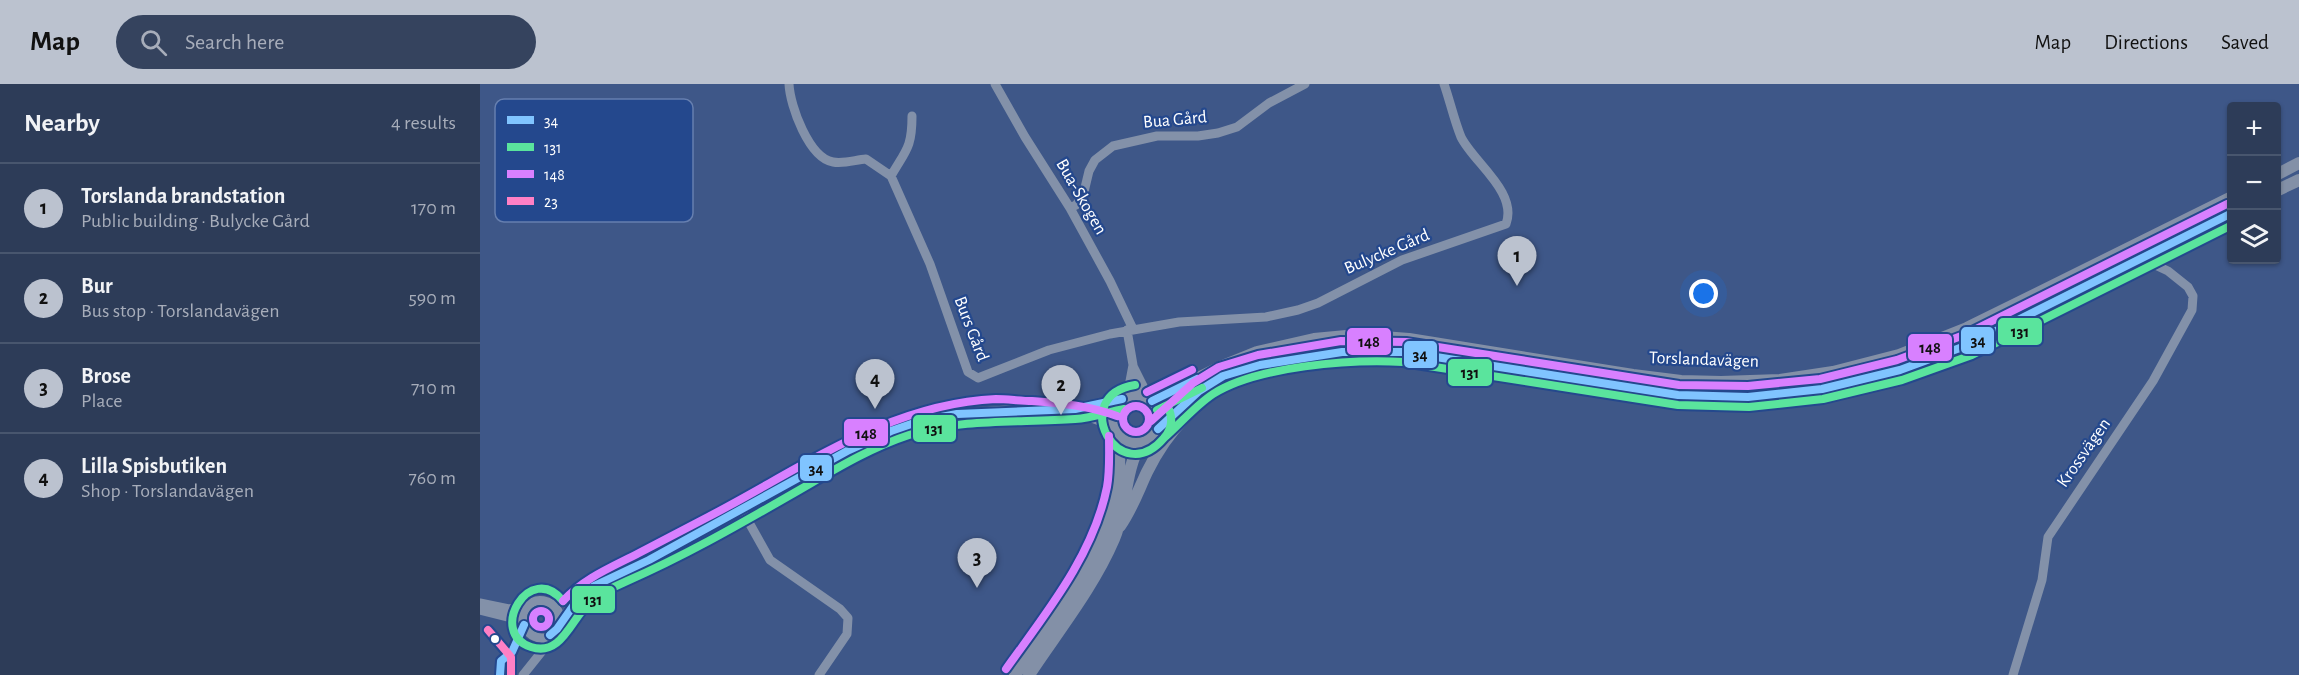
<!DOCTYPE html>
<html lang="en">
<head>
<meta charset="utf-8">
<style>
	body { margin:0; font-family:"Alegreya Sans",sans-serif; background:#35435e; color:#f1f3f6 }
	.controls { position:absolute; right:18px; top:18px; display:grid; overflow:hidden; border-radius:6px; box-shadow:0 2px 4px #0004 }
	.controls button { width:54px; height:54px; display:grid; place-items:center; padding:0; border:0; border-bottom:2px solid #48566e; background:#2d3c58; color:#f1f3f6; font:30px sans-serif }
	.you { position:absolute; left:1224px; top:210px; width:21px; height:21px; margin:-15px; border:4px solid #fff; border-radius:50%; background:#1a73e8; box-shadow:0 0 0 9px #1a73e833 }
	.badge { display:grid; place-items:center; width:39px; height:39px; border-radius:50%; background:#bbc2cf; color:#111; font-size:20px; font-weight:700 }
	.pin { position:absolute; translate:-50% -50px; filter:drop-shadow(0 2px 3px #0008) }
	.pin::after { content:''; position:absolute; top:32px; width:21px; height:18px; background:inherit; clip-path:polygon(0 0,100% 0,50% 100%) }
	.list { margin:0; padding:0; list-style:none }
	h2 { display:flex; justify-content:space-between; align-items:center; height:78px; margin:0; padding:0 24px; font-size:26px }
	h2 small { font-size:20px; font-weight:400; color:#a7adba }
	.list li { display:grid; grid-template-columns:39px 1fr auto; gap:18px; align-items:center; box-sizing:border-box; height:90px; padding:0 24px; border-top:2px solid #48566e }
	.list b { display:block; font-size:22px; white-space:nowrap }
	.list p { margin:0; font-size:20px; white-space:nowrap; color:#a7adba }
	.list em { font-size:20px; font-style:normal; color:#a7adba }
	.icon { flex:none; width:33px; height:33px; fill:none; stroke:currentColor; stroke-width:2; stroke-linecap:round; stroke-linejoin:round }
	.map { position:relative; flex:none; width:1819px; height:591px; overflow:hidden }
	header { display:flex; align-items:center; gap:36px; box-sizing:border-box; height:84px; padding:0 30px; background:#bbc2cf; color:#111 }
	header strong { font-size:28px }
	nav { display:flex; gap:33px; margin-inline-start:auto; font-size:21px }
	.search { width:420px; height:54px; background:#35435e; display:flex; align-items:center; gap:15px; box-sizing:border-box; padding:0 21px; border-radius:33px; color:#a7adba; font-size:22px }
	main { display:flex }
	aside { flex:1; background:#2d3c58 }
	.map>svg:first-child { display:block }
	.water { fill:#3e5788; fill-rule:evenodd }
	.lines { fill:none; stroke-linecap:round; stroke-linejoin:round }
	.minor { stroke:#8391a9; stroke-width:9 }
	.major { stroke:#8390a7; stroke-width:12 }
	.bus-1-casing { stroke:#24488d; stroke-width:12 }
	.bus-2-casing { stroke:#24488d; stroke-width:12 }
	.bus-3-casing { stroke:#24488d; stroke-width:12 }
	.bus-4-casing { stroke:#24488d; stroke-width:12 }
	.bus-1 { stroke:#80c4ff; stroke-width:8 }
	.bus-2 { stroke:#5ae49d; stroke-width:8 }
	.bus-3 { stroke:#d880ff; stroke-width:8 }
	.bus-4 { stroke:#ff80c5; stroke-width:8 }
	.bus-dot { fill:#fff; stroke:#24488d; stroke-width:2 }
	.labels { text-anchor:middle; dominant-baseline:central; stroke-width:4.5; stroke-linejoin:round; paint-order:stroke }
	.street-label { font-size:18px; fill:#fff; stroke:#24488d }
	.key { fill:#24488d; stroke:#667faf; stroke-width:1.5 }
	.key-label { font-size:16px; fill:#fff }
	.line-badge { stroke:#24488d; stroke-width:2 }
	.pale-badge-label { font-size:16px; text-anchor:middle; font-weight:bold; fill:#111 }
</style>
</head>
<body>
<header>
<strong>Map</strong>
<div class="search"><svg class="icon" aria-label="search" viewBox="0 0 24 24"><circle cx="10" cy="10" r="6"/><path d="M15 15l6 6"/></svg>Search here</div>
<nav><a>Map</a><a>Directions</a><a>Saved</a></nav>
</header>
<main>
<aside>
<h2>Nearby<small>4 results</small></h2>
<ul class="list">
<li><span class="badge">1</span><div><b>Torslanda brandstation</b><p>Public building · Bulycke Gård</p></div><em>170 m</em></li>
<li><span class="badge">2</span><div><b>Bur</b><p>Bus stop · Torslandavägen</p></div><em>590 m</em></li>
<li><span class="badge">3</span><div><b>Brose</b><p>Place</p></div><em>710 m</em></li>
<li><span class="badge">4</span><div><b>Lilla Spisbutiken</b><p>Shop · Torslandavägen</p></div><em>760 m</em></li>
</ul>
</aside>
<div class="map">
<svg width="1819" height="591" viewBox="0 0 1819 591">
	<rect width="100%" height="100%" fill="#3c5075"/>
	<path class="water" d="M0,0h1819v591h-1819zM1752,22h44v154h-44z"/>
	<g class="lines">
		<path class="minor" d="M309,0c1,22 20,74 44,78 11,2 22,-2 33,-3l25,17
			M515,0l30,53 45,71 40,73 23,48
			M432,32c0,32 -6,34 -21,60l39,88 38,108 10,6 71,-28 61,-16 69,-12 87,-5 32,-7 20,-7 84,-43 104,-36c12,-32 -33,-62 -45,-87 -7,-17 -11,-36 -17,-53
			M590,124l6,-3 7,-9 6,-25 6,-11 18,-14 44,-10h41l20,-3 19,-6 32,-24 36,-19
			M647,246l6,35 -6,32
			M653,282l10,20 2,11
			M579,325l30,-2 33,-8
			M262,426l28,50 70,49 8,9 -1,16 -28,41
			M0,519l30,6 19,-4
			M73,521l56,-34 81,-33 166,-92 48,-20 52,-12 50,-4 30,1 53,6 24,9
			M0,526l43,11
			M79,540l-1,-13c-7,-11 -22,-15 -31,-4 -13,15 5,38 23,29 8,-5 11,-16 16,-23 7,-9 14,-16 23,-23
			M43,591l20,-25 4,-13
			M1533,591l29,-95 6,-43 105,-156 39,-71 1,-14 -5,-9 -20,-16 -15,-7 -17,-3"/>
		<path class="major" d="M1796,91l23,-12
			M1796,107l23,-11
			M632 335a24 24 0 1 1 48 0a24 24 0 1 1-48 0Z
			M672,317l68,-34 37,-15 57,-13 43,-4 52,4 224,36 48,6 40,1 59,-2 53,-8 66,-17 68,-27 265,-131
			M678,345c17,-13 30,-31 48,-43 23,-15 47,-20 74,-25 42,-9 81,-13 124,-9l274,43 70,2 74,-8 78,-19 68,-25 264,-132
			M640,442c12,-17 18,-35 27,-54 20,-41 52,-74 93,-95
			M535,591c40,-58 91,-117 103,-188 2,-17 1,-34 1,-51
			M549,591c29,-44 64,-87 85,-136 13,-31 10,-67 27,-97"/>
		<defs>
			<path id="bus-1" d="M672,317l45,-22
				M678,345l41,-38 24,-15 37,-11 82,-13h62l274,43 70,2 74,-8 78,-19 68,-25 264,-132
				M70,551l7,-6 21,-30 16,-13 55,-26 200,-110 42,-19 29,-10 37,-7 118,-5 47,-10
				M20,591l1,-14 11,-9 12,-27"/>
			<path id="bus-2" d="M655,301c-68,11 -16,106 29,53 8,-9 9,-20 4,-31
				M677,326l45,-22
				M685,353c16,-14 30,-31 48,-43 44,-28 138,-35 190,-32l275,43 71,2 74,-8 79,-19 70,-25 260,-130
				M83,517c-33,-41 -76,32 -32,46 30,10 40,-27 57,-43 11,-10 25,-17 39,-23 55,-24 108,-54 160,-84 39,-22 79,-48 122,-62 54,-17 110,-12 166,-16 17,-1 33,-7 49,-10"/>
			<path id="bus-3" d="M667,308l45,-22
				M643 335a13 13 0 1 1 26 0a13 13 0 1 1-26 0Z
				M671,337l42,-38 26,-16 39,-12 83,-14 65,1 273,43 69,1 72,-7 77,-19 67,-25 263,-131
				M83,517c21,-23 49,-34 76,-48 23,-12 46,-24 69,-36 93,-48 179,-113 288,-118 12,0 24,2 36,2 28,2 58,5 85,15
				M53 535a8 8 0 1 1 16 0a8 8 0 1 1-16 0Z
				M526,585c40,-56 87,-113 101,-182 3,-16 2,-34 2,-51"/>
			<path id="bus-4" d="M8,546l23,27v18"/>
		</defs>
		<use href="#bus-1" class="bus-1-casing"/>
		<use href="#bus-2" class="bus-2-casing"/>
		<use href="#bus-3" class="bus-3-casing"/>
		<use href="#bus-4" class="bus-4-casing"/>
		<use href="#bus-1" class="bus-1"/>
		<use href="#bus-2" class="bus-2"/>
		<use href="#bus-3" class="bus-3"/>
		<use href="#bus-4" class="bus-4"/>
	</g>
	<circle class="bus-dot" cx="15" cy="555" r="5"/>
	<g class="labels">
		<g class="street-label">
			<text transform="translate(695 36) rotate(-5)">Bua Gård</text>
			<text transform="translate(601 113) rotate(60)">Bua-Skogen</text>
			<text transform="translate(907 168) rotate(-23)">Bulycke Gård</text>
			<text transform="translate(491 245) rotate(69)">Burs Gård</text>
			<text transform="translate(1224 276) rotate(2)">Torslandavägen</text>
			<text transform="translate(1604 369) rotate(-55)">Krossvägen</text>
		</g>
	</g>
	<rect x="15" y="15" width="198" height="123" rx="9" class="key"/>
	<rect x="27" y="32" width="27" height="8" fill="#80c4ff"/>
	<rect x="27" y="59" width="27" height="8" fill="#5ae49d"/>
	<rect x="27" y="86" width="27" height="8" fill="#d880ff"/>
	<rect x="27" y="113" width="27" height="8" fill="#ff80c5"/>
	<g class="key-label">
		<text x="64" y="42">34</text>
		<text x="64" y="69">131</text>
		<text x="64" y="96">148</text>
		<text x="64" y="123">23</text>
	</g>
	<g class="line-badge">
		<rect x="1517" y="233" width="46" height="29" rx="6" fill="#5ae49d"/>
		<rect x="1480" y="242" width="35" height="29" rx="6" fill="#80c4ff"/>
		<rect x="866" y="243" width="46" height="29" rx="6" fill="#d880ff"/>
		<rect x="1427" y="249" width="46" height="29" rx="6" fill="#d880ff"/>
		<rect x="923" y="256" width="35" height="29" rx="6" fill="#80c4ff"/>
		<rect x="967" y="274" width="46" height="29" rx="6" fill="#5ae49d"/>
		<rect x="432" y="330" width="45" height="29" rx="6" fill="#5ae49d"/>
		<rect x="363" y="334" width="46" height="29" rx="6" fill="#d880ff"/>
		<rect x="319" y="370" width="34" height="28" rx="6" fill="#80c4ff"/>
		<rect x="91" y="501" width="45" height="29" rx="6" fill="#5ae49d"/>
	</g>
	<g class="pale-badge-label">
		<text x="1540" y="253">131</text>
		<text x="1498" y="262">34</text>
		<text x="889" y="263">148</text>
		<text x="1450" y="269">148</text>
		<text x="940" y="276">34</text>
		<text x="990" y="294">131</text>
		<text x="454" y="350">131</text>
		<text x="386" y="355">148</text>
		<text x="336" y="390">34</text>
		<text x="113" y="521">131</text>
	</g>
</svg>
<div class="controls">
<button>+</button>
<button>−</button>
<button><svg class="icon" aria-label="layers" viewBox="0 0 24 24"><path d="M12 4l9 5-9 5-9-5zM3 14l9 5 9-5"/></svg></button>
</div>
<div class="you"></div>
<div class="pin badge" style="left:1037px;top:202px">1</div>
<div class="pin badge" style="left:581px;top:331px">2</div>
<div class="pin badge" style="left:497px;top:504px">3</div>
<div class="pin badge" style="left:395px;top:325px">4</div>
</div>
</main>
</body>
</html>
